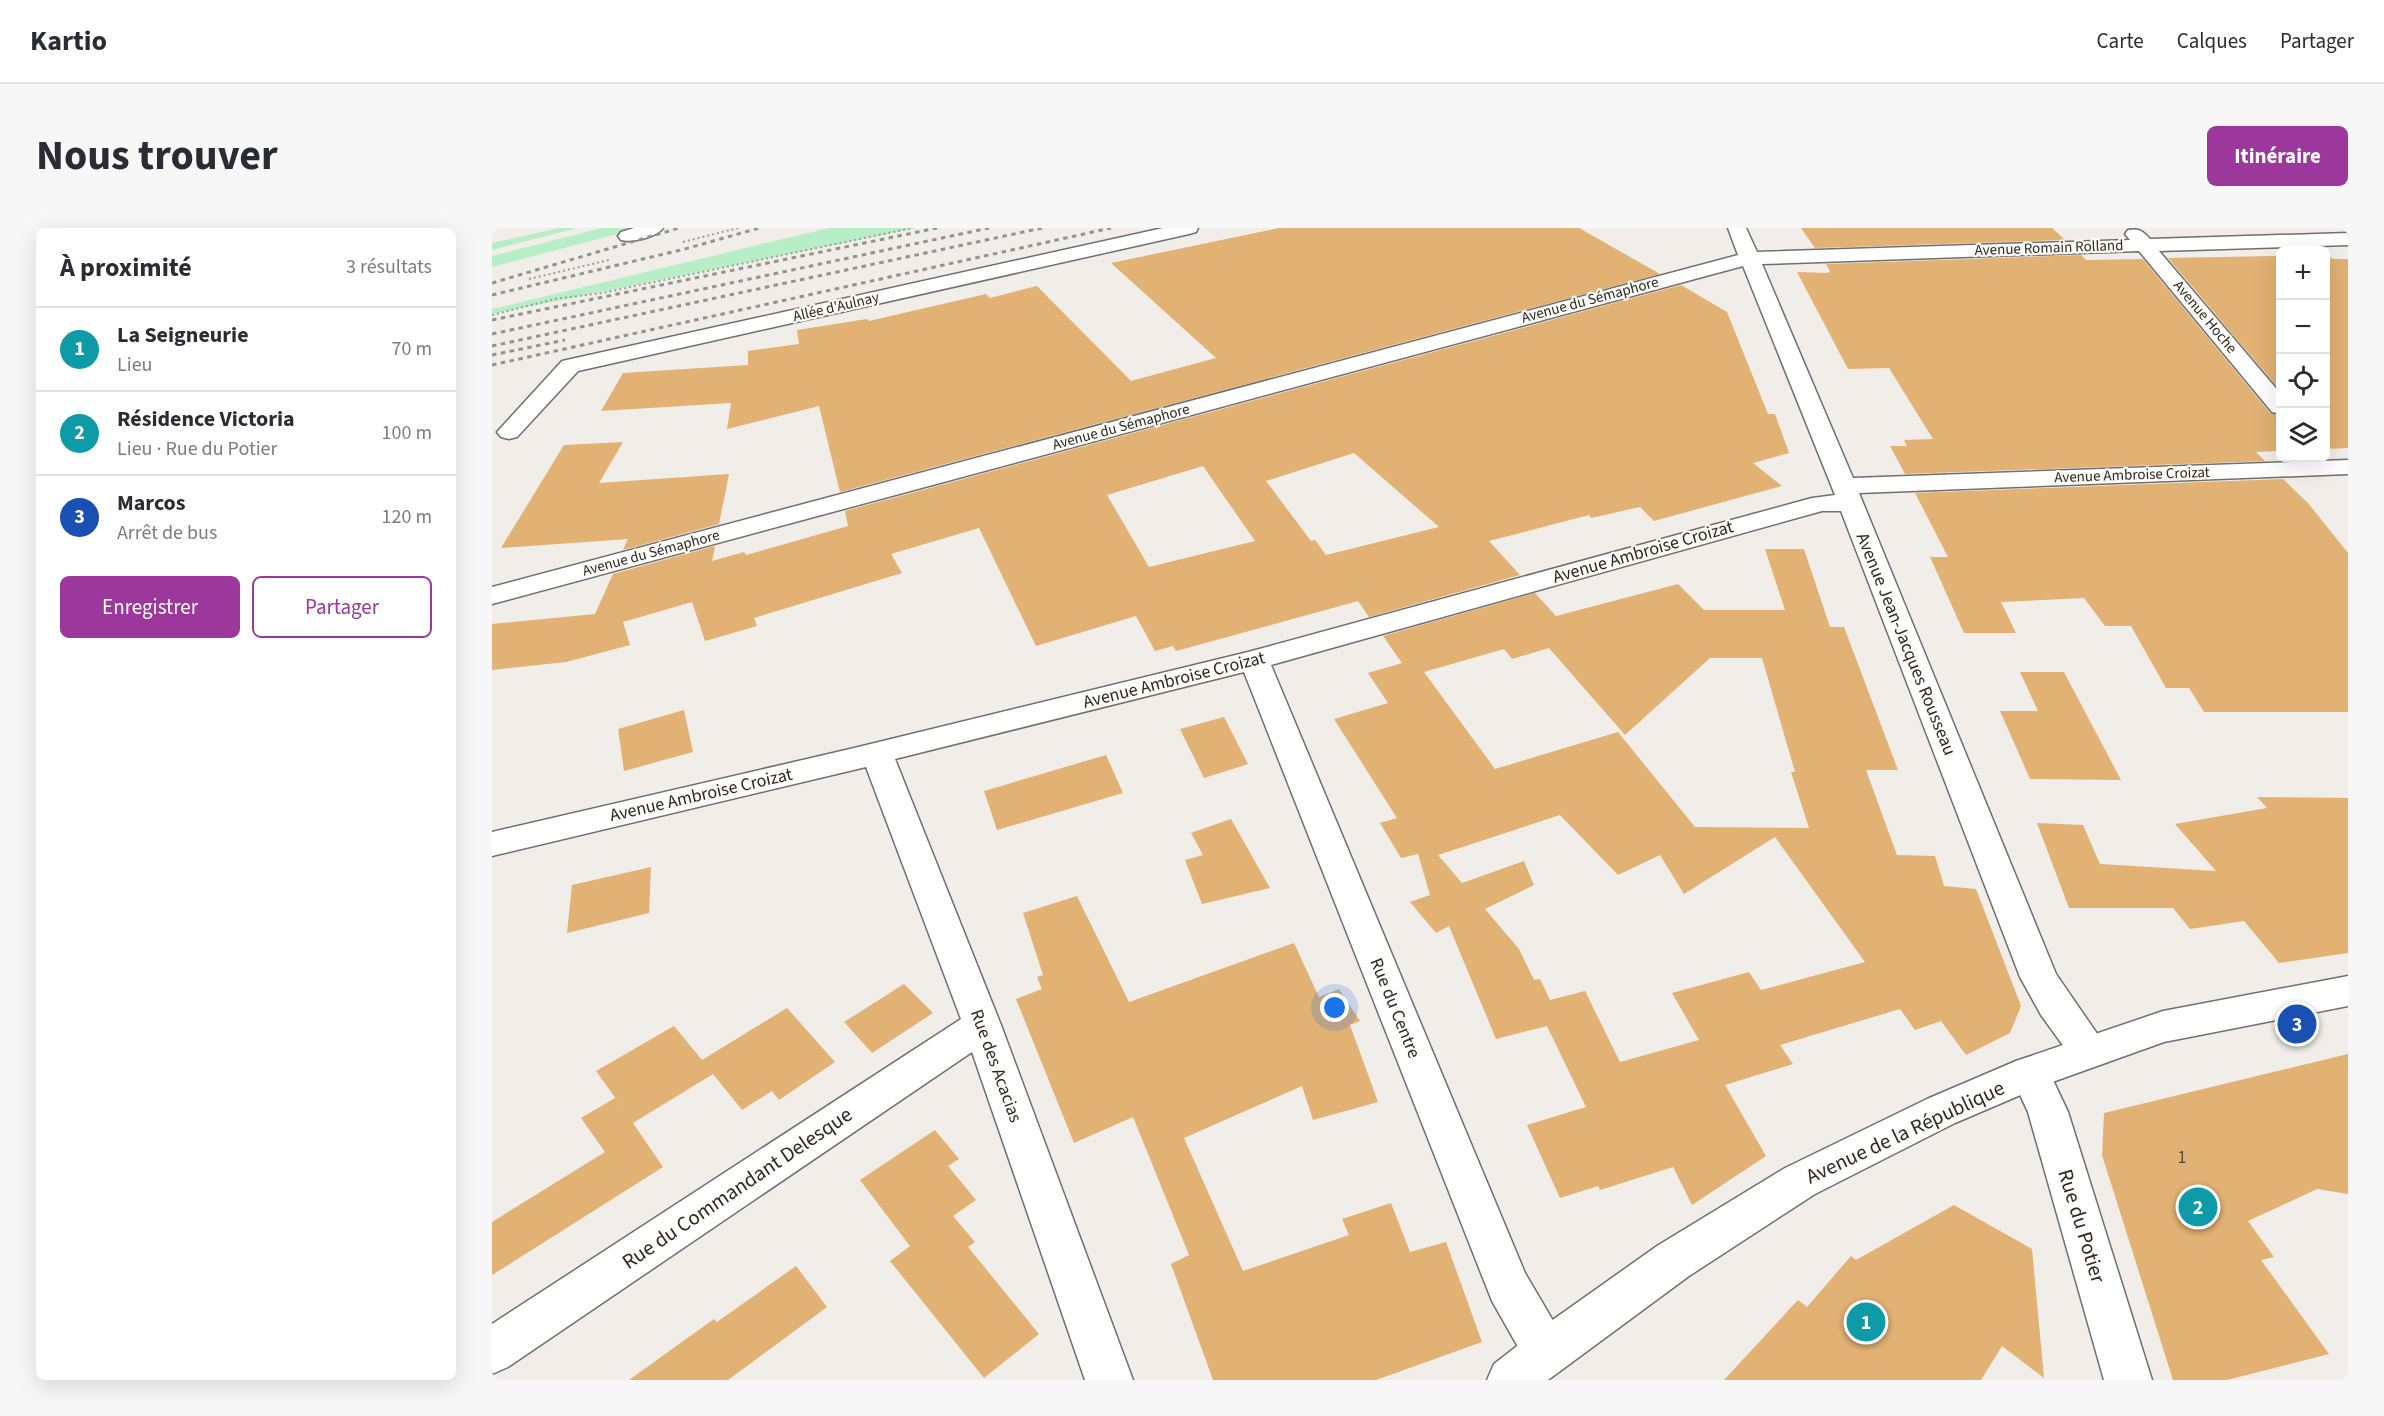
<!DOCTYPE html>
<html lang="fr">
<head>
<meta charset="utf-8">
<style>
	body { margin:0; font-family:"Source Sans 3",sans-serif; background:#f7f7f7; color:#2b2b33 }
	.controls { position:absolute; right:18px; top:18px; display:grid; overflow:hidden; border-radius:9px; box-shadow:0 6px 24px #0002 }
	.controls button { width:54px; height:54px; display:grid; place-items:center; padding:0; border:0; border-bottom:2px solid #e1e1e2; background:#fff; color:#2b2b33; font:30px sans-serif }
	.you { position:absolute; left:843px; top:780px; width:21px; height:21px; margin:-15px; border:4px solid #fff; border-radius:50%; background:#1a73e8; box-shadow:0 0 0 9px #1a73e833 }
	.badge { display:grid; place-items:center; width:39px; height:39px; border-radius:50%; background:#9c379b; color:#fff; font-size:20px; font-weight:700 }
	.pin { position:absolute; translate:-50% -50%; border:3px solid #fff; box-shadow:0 2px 6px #0006 }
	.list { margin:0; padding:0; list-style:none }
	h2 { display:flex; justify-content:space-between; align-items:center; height:78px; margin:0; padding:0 24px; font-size:26px }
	h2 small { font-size:20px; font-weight:400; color:#7c7c81 }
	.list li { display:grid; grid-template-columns:39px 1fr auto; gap:18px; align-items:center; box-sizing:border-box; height:84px; padding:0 24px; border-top:2px solid #e1e1e2 }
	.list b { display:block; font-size:22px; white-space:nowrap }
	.list p { margin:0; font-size:20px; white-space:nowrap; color:#7c7c81 }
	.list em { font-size:20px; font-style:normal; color:#7c7c81 }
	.actions { display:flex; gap:12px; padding:18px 24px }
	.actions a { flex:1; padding:14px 0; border:2px solid #9c379b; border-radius:9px; text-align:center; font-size:21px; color:#9c379b }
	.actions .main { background:#9c379b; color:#fff }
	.icon { flex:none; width:33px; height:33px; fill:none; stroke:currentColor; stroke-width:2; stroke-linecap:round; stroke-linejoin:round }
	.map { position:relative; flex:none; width:1856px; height:1152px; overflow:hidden; border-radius:9px }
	header { display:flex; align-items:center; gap:36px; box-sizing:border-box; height:84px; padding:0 30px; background:#fff; border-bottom:2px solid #e1e1e2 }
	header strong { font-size:28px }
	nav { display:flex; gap:33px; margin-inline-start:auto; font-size:21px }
	.intro { display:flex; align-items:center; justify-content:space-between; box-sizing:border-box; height:144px; padding:0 36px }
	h1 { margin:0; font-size:42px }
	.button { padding:15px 27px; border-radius:9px; background:#9c379b; color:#fff; font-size:21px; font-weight:700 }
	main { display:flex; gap:36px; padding:0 36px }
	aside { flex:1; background:#fff; border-radius:9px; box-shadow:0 6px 24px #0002 }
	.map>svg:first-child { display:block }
	.green { fill:#b7eec5 }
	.building { fill:#e2b174; fill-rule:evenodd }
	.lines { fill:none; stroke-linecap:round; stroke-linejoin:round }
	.minor-casing { stroke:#726e6a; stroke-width:3 }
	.major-casing { stroke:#726e6a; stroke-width:3 }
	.path { stroke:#9f9d99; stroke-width:2; stroke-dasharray:2 3; stroke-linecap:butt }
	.minor { fill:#fff; fill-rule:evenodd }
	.major { fill:#fff; fill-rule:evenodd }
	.rail { stroke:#959390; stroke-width:3; stroke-dasharray:4.5 4.5; stroke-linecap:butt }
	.labels { text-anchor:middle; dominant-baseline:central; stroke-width:4.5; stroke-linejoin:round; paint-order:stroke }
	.far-street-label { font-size:15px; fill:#292826; stroke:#fffbf6 }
	.street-label { font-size:18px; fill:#292826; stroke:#fffbf6 }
	.near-number-label { font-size:18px; fill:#574a3a }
	.near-street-label { font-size:21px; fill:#292826; stroke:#fffbf6 }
</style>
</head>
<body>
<header>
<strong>Kartio</strong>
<nav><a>Carte</a><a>Calques</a><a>Partager</a></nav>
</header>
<div class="intro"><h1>Nous trouver</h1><a class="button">Itinéraire</a></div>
<main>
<aside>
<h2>À proximité<small>3 résultats</small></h2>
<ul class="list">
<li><span class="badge" style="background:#0f9aa8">1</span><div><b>La Seigneurie</b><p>Lieu</p></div><em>70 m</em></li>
<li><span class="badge" style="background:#0f9aa8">2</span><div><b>Résidence Victoria</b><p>Lieu · Rue du Potier</p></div><em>100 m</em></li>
<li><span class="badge" style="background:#1a4fb4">3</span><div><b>Marcos</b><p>Arrêt de bus</p></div><em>120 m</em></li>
</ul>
<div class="actions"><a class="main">Enregistrer</a><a>Partager</a></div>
</aside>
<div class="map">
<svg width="1856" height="1152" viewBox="0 0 1856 1152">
	<rect width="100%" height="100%" fill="#f1ede9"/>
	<path class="green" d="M67,0h18l-85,22v-7z
		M110,0h38l-148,39v-11z
		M337,0h88l-425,86v-5z"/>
	<path class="building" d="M787,0h300l81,46 -820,218 -21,-86 -92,23 4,-26 -130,8 22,-38 125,-8v-14l51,-7 -2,-14 70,-11 2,2 117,-27 4,4 47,-12 94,95 85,-23 -105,-95z
		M1309,0h251l13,12 -250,8z
		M1589,27l5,5 57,-1 127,154 10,3v35l-24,1 9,9 -360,13 -15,-28h17l-3,-6 29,-1 -44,-71 -41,1 -51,-97 31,1 2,-2 -4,-7z
		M1833,27l8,4h15v189l-23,1z
		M1782,28h6v134l-112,-132z
		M1189,57l46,27 41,102h7l14,39 -36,10 29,23 -128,35 -14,-14 -49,11 -2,-3 -100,26 31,34 -151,42 -11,-16 -182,50 -3,-5 -18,5 -19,-35 -100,30 -57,-118 -88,26 11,19 -148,45 3,8 -52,15 -13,-39 -69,20 7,23 -64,17 -74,8v-46l103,-10 18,-40 102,-28 -3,15 32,-9 2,3 102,-29 -3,-15zM862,225l85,74 -113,28 -11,-15 -4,1 -45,-60zM711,238l52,75 -106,26 -42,-72z
		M131,214l-24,41 130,-9 -10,50 -96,26 5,-11 -127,9 63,-103z
		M1791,251l25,24 40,50v159h-144l-15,-24h-23l-35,-62h-26l-21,-28 -83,4 15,31h-52l-34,-76h18l-33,-64z
		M1273,321h39l26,78h14l54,143h-32l31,85 38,1 9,30 32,3 45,117 -11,27 -44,22 -25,-34 -26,9 -15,-21 -120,36 13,19 -68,21 41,71 -74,49 -19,-38 -73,23 -2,-4 -38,12 -33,-73 59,-18 -39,-81 -51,13 -47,-113 -13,7 -26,-31 20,-7 -12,-41 -17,4 -21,-35 17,-5 -63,-99 54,-16 -20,-30 34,-10 -19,-27 152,-43 21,23 122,-32 26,26h81zM1057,420l76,87 85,-77h52l33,114h-4l18,56 -114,-1 -77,-95 -123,37 -71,-97 80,-23 8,10zM1068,587l58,60 42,-20 24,39 91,-57 90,125 -104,28 -12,-18 -77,21 27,47 -79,22 -35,-71 -35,9 -10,-21 -6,1 -15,-31 -34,-40 49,-24 -10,-24 -62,22 -24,-28z
		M1528,444h44l57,108 -91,-1 -30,-68h38z
		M192,482l9,42 -69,19 -6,-42z
		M732,489l24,47 -44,14 -24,-49z
		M614,527l17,38 -126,37 -13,-39z
		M1765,569l91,1v155l-69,10 -35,-42 -54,8 -17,-21h-104l-32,-85 46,2 17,39 116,7 -41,-47 92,-16z
		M739,591l39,69 -68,16 -17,-44 18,-5 -12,-22z
		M159,639l-2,46 -82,20 5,-48z
		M585,668l52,106 165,-59 25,54 20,-8 21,32 -10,4 28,77 -65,18 -11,-34 -118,52 59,133 106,-36 -7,-16 49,-16 19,49 36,-10 36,100 -106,38h-163l-42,-116 18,-9 -56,-138 -59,26 -58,-144 26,-10 -5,-12 6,-2 -20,-62z
		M412,756l29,29 -61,40 -28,-31z
		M295,780l48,54 -56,38 -7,-9 -30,19 -29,-36 -80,49 30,44 -171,108v-53l113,-70 -24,-34 34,-20 16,22 -35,-49 78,-45 28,34z
		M1856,826v140l-31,-5 -69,32 26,36 -13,3 68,94 -102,26h-54l-71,-225 2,-42z
		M443,902l24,29 -11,7 28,34 -23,16 22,26 -7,5 71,87 -55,44 -94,-117 20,-15 -50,-66z
		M1462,977l78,44 12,129 -42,-32 -21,34h-257l74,-80 9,7 44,-51 5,4z
		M304,1038l31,41 -99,73h-99l85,-61 3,3z"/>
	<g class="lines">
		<defs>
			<path id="minor" d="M142,0h29c-6,9 -31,15 -42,12l-3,-4 3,-4z
				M671,0h35l-2,4 -7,2 -611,137 -61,66 -8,2 -8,-2 -4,-5 65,-71z
				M1236,0h18l11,24 373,-12 -5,-6 3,-4c11,-2 15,1 22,9l198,-6v12l-189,6 121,142v21l-8,-2 -133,-161 -377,13 91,214 495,-18v14l-489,19 197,481 53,77 -6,11 -14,5 -14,-5 -34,-47 -21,-38 -179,-466h-19l-551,154 254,608 37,63 7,16 -7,16 -16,7 -16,-7 -38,-67 -248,-629 -349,87 106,266 132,355h-48l-113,-328 -464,315 -16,7v-50l469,-305 -95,-252 -374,89v-24l358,-83 398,-97 564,-154 23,-3 -92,-229 -1251,338v-17l1246,-332z
				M1538,829l14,4 24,51 84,268h-48l-76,-268 -18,-39 6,-12z"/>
			<path id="major" d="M1856,748v30l-184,36 -120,43 -89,38 -140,71 -126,82 -141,104h-61l7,-16 36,-28 127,-90 128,-78 142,-69 89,-38 147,-50z"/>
		</defs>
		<use href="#minor" class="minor-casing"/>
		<use href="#major" class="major-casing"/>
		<path class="path" d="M191,14l55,-14
			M37,51l80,-19
			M0,87l63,-16 47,-6 310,-65"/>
		<use href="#minor" class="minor"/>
		<use href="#major" class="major"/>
		<path class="rail" d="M0,55l187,-55
			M0,67l193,-46 74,-21
			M0,92l445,-92
			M0,106l497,-106
			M0,118l550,-118
			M0,127l73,-15
			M0,137l619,-137"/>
	</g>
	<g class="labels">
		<g class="far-street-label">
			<text transform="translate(1557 20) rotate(-2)">Avenue Romain Rolland</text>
			<text transform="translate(1098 72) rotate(-15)">Avenue du Sémaphore</text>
			<text transform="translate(344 79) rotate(-13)">Allée d'Aulnay</text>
			<text transform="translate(1713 89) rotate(50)">Avenue Hoche</text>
			<text transform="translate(629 199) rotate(-15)">Avenue du Sémaphore</text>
			<text transform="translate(1640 247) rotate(-2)">Avenue Ambroise Croizat</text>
			<text transform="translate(159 325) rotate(-15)">Avenue du Sémaphore</text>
		</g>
		<g class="street-label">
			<text transform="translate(1151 324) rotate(-16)">Avenue Ambroise Croizat</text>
			<text transform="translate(1414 416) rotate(68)">Avenue Jean-Jacques Rousseau</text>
			<text transform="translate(682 452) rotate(-14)">Avenue Ambroise Croizat</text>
			<text transform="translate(209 567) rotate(-13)">Avenue Ambroise Croizat</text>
			<text transform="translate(903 780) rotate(68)">Rue du Centre</text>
			<text transform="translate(504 838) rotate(70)">Rue des Acacias</text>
		</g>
		<g class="near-number-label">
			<text x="1690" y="929">1</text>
		</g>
		<g class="near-street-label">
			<text transform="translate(1413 904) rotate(-25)">Avenue de la République</text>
			<text transform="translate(245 960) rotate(-34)">Rue du Commandant Delesque</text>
			<text transform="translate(1590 998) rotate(73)">Rue du Potier</text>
		</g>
	</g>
</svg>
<div class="controls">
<button>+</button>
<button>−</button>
<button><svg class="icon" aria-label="locate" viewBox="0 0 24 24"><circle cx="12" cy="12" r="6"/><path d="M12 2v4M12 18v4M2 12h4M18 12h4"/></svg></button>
<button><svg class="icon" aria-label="layers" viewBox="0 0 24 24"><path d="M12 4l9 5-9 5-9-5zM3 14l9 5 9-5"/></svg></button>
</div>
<div class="you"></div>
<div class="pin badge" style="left:1374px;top:1094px;background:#0f9aa8">1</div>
<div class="pin badge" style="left:1706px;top:979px;background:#0f9aa8">2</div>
<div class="pin badge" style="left:1805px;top:796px;background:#1a4fb4">3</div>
</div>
</main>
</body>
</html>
